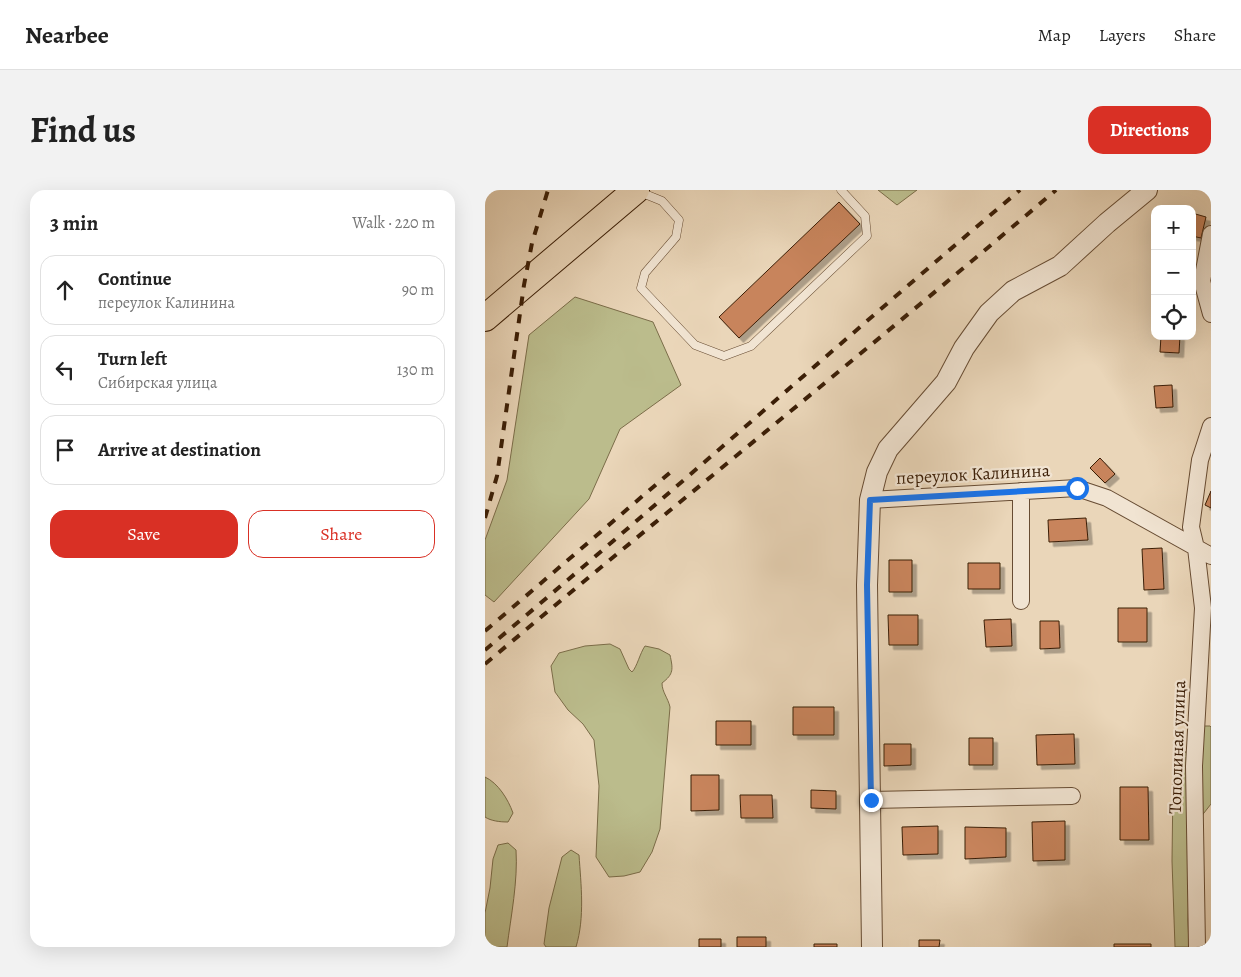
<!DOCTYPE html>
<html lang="en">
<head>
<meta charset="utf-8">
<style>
	body { margin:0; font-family:Alegreya,serif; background:#f2f2f2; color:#222 }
	.controls { position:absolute; right:15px; top:15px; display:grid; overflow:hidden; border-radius:10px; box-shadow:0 5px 20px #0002 }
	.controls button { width:45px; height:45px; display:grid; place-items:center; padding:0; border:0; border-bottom:1px solid #e0e0e0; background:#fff; color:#222; font:25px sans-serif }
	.stop { position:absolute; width:15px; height:15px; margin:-11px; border:4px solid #1a73e8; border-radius:50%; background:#fff }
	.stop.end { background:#1a73e8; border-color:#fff; box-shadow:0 1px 5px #0008 }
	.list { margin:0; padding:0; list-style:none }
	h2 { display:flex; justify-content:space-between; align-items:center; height:65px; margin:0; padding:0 20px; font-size:21px }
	h2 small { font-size:16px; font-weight:400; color:#767676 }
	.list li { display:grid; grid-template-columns:32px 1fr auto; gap:15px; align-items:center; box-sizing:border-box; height:70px; margin:0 10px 10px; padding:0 10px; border:1px solid #e0e0e0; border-radius:15px }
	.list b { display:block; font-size:19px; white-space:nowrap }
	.list p { margin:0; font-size:16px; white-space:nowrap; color:#767676 }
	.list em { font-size:16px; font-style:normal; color:#767676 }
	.actions { display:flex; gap:10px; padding:15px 20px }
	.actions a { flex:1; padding:11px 0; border:1px solid #d93025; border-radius:15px; text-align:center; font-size:18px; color:#d93025 }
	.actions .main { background:#d93025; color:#fff }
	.icon { flex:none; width:28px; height:28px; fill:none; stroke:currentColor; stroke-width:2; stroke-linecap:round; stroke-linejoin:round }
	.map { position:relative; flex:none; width:726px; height:757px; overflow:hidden; border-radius:15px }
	header { display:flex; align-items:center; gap:30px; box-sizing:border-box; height:70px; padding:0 25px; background:#fff; border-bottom:1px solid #e0e0e0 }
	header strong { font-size:24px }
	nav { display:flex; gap:28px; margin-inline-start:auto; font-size:18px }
	.intro { display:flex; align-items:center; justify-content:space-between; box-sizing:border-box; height:120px; padding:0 30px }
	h1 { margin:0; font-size:35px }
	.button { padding:12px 22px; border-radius:15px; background:#d93025; color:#fff; font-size:18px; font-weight:700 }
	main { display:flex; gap:30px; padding:0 30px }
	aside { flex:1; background:#fff; border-radius:15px; box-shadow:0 5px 20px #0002 }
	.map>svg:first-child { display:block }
	.green { fill:#bbbc8c; stroke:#7b6d49 }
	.building { fill:#c8845c; stroke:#3b1e06; filter:url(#shadow) }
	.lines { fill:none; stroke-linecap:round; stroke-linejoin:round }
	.service-casing { stroke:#674c33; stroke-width:9 }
	.minor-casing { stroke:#674c33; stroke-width:18 }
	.tertiary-casing { stroke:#674c33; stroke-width:22 }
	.trunk-casing { stroke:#3b1e06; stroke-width:28 }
	.service { stroke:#f1e4d2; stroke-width:8 }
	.minor { stroke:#f1e4d2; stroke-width:16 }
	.tertiary { stroke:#f1e4d2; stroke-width:20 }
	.trunk { stroke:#ead6b9; stroke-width:26 }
	.rail { stroke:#3b1e06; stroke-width:4; stroke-dasharray:9 9; stroke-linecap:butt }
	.route { stroke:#1a73e8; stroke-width:6 }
	.labels { text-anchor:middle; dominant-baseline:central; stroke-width:4.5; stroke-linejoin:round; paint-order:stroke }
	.street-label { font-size:18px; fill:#3b1e06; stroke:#f1e4d2 }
</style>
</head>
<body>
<header>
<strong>Nearbee</strong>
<nav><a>Map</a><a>Layers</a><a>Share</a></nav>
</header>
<div class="intro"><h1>Find us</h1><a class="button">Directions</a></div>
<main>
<aside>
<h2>3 min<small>Walk · 220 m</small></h2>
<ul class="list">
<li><svg class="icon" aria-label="ahead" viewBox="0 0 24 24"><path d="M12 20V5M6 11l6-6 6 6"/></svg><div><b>Continue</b><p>переулок Калинина</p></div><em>90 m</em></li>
<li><svg class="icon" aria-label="left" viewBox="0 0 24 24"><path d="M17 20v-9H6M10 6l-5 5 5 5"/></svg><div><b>Turn left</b><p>Сибирская улица</p></div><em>130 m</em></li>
<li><svg class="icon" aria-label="arrive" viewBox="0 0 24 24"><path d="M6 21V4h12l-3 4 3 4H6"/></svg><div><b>Arrive at destination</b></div></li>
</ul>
<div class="actions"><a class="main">Save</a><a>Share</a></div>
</aside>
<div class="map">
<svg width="726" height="757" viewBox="0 0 726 757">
	<defs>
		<filter id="shadow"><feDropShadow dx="4.5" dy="4.5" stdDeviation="0" flood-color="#0004"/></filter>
	</defs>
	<rect width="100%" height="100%" fill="#ead6b9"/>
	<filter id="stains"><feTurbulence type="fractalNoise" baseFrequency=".004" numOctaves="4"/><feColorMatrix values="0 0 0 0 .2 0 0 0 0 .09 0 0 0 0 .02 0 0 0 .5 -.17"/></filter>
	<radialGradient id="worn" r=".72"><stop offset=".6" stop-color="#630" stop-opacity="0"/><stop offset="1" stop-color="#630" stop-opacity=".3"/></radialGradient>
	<path class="green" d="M393,0h39l-20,15z
		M90,107l78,25 28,63 -61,44 -31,70 -95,103 -9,-7v-55l22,-60 22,-145z
		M125,454l10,5 9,20 3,3c5,-5 8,-19 13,-26l14,3 11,6c3,14 4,19 -8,28 0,9 6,15 8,24l-10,122 -8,23 -12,20 -16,4 -15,1 -13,-20 3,-71 -5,-46 -11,-16 -15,-14 -13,-18 -4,-26 8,-13 26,-7z
		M716,536h9l1,1v77l-11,14 -9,27 -3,75 1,27h-14l-3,-86 1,-79 9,-24z
		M0,587c13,6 23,22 28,36l-5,9c-8,0 -17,-1 -23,-5z
		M23,653l8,7c2,31 -5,66 -9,97h-22v-34l5,-25 3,-29 5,-14z
		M86,660l8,5c2,30 6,62 -3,92h-30l-2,-3 5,-36 13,-51z"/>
	<path class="building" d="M354,12l21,22 -121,114 -20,-21z
		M707,23l14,4 -5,21 -9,-2z
		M676,146h19l-1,17 -19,-1z
		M687,195l1,22 -17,1 -2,-22z
		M615,268l15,16 -10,9 -15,-15z
		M726,301v17l-6,-3z
		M601,328l2,22 -39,2 -1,-22z
		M677,358l2,41 -20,1 -2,-41z
		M404,370h23v32h-23z
		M483,373h32v26h-32z
		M633,418h29v34h-29z
		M403,425h30v30h-29z
		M526,429l1,27 -26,1 -2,-27z
		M555,431h19l1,27 -20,1z
		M308,517h41v28h-41z
		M231,531h35v24h-35z
		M589,544l1,30 -38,1 -1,-30z
		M484,548h24v27h-24z
		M399,554h27v21l-27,1z
		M206,585h28v35l-28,1z
		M635,597h28l1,53h-29z
		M326,600l25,1v18l-25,-1z
		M255,605h32l1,23h-32z
		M580,631v39l-32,1 -1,-39z
		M453,636v28l-35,1 -1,-28z
		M480,637l41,1v29l-41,2z
		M252,747h29v10h-29z
		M214,749h22v8h-22z
		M434,750h21l-1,7h-20z
		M329,754h23v3h-23z
		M629,754h37v3h-37z"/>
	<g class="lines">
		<defs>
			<path id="service" d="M155,2l22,9 17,19 -3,17 -31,36 -4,15 54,57 29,11 27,-10 116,-110 -2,-20 -24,-26"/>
			<path id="minor" d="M726,44l-9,47 9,33
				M536,301v110
				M385,310l207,-12 30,10 104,58
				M386,610l201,-4
				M712,757l-3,-181 9,-158 -7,-60 -5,-21 9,-67 11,-34"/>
			<path id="tertiary" d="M387,757l-5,-362 3,-85 7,-28 11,-23 58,-67 18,-34 25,-35 24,-22 47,-25 47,-43 40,-33"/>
			<path id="trunk" d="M0,128l151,-128"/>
		</defs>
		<use href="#service" class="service-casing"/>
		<use href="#minor" class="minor-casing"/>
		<use href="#tertiary" class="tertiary-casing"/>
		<use href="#trunk" class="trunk-casing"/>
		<use href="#service" class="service"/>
		<use href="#minor" class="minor"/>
		<use href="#tertiary" class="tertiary"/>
		<use href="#trunk" class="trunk"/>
		<path class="rail" d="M0,328l12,-42 27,-191 8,-42 16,-53
			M0,441l188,-161
			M0,460c180,-151 355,-308 535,-460
			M0,474c189,-159 383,-314 571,-474"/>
	</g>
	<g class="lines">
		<path class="route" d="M386,610l-4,-215 3,-85 207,-12"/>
	</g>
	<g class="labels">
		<g class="street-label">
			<text transform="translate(488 284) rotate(-3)">переулок Калинина</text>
			<text transform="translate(692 557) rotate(-88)">Тополиная улица</text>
		</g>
	</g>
	<rect width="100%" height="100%" filter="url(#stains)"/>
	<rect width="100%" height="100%" fill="url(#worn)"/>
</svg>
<div class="controls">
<button>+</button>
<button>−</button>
<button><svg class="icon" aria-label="locate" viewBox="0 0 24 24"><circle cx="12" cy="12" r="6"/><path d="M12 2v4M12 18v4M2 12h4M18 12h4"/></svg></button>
</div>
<div class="stop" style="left:592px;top:298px"></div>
<div class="stop end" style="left:386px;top:610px"></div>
</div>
</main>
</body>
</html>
